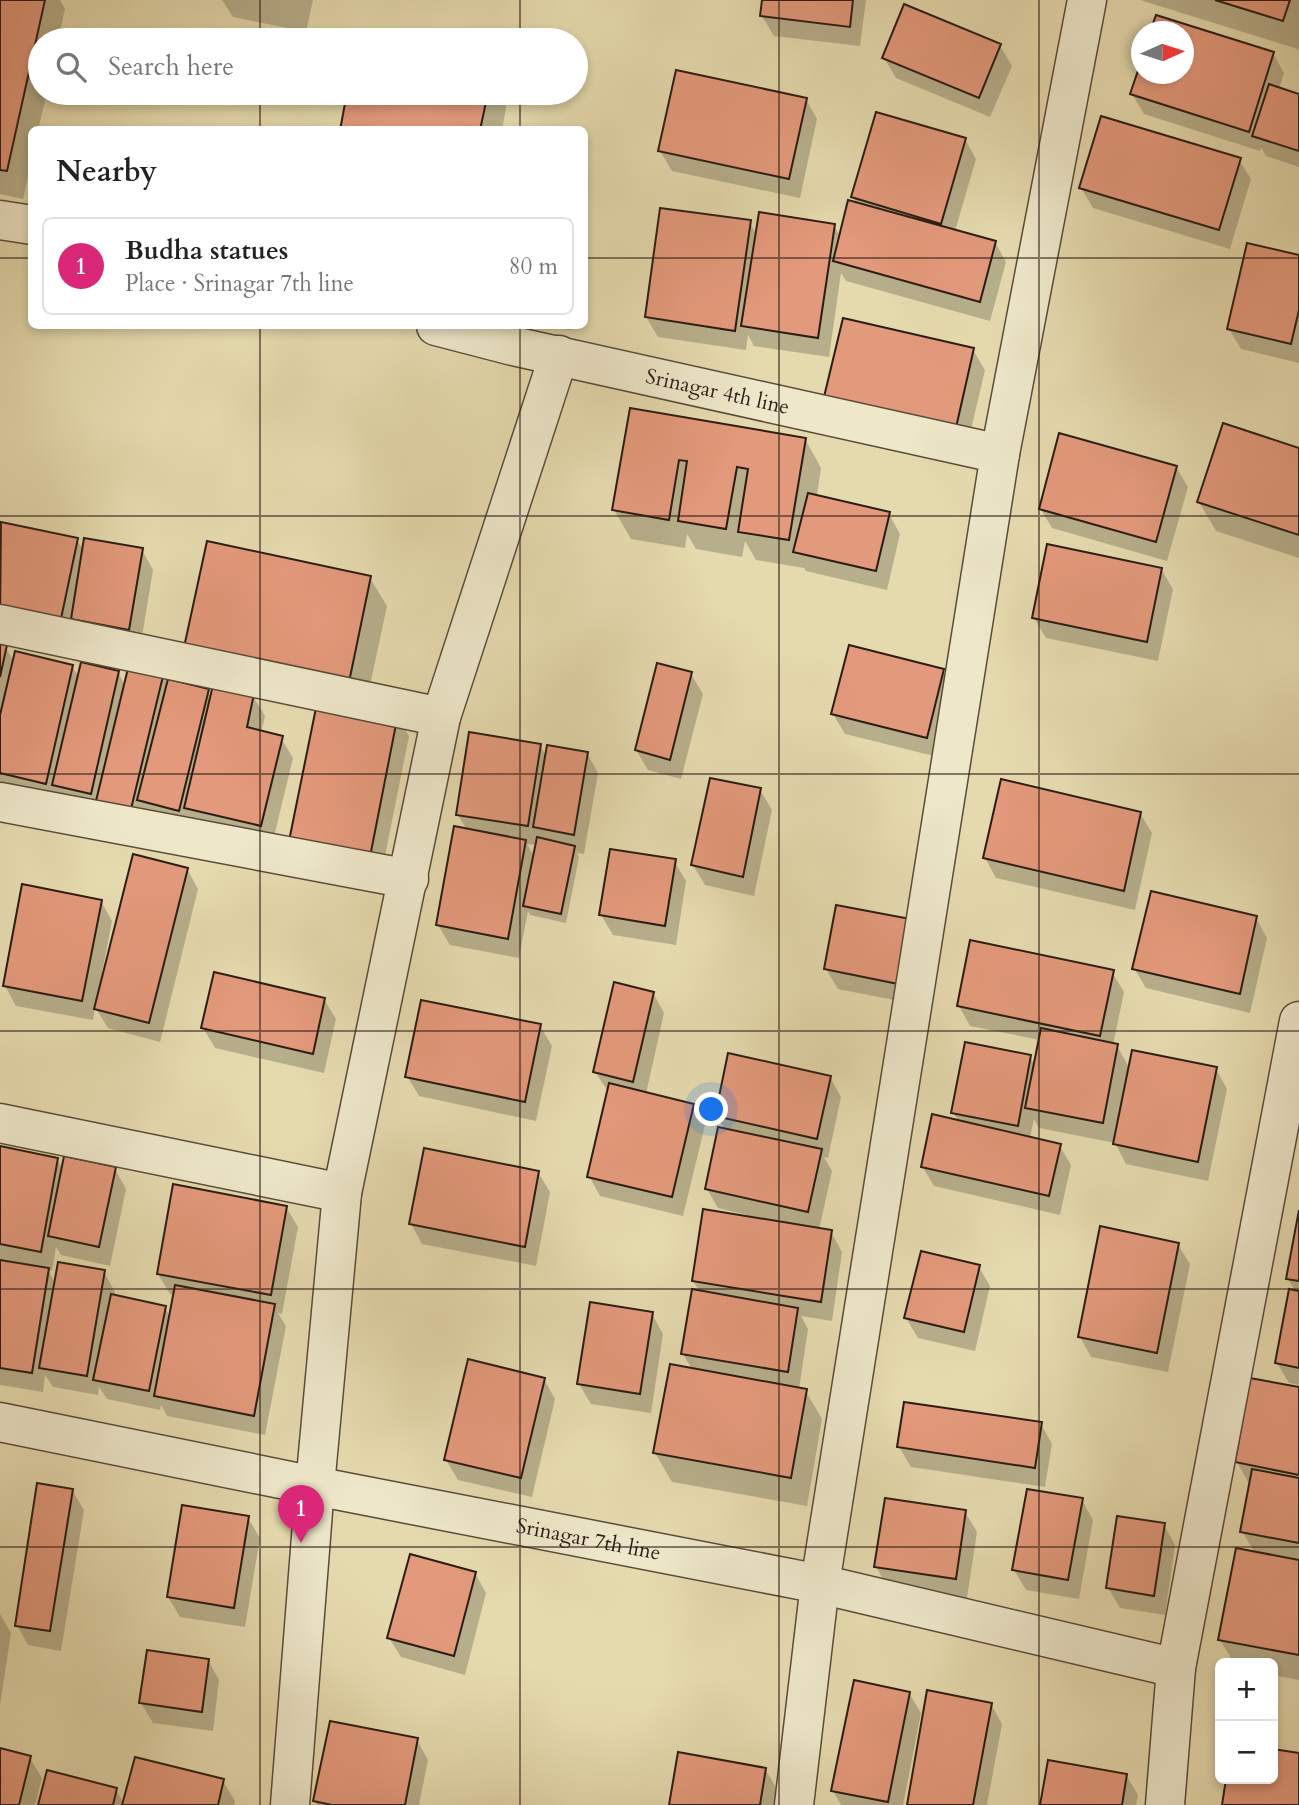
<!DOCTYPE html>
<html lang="en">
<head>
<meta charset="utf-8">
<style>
	body { margin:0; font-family:Cardo,serif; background:#f6f6f6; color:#222 }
	.controls { position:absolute; right:21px; bottom:21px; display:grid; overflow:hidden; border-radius:10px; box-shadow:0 4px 10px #0003 }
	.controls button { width:63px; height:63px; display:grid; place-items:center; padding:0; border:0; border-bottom:2px solid #e0e0e0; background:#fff; color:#222; font:35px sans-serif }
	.compass { position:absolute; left:1131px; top:21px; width:63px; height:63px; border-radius:50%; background:#fff; box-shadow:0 4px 10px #0003; rotate:87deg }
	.you { position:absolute; left:712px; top:1110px; width:24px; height:24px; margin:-18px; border:5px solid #fff; border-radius:50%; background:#1a73e8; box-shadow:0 0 0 10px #1a73e833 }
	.badge { display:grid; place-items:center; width:46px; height:46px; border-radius:50%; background:#db2777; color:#fff; font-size:23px; font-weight:700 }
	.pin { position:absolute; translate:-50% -58px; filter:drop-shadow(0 2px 4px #0008) }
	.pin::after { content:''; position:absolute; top:37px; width:24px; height:21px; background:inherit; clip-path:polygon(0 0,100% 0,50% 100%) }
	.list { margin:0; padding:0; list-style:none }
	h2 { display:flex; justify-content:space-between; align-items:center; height:91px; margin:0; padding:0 28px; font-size:30px }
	h2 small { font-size:23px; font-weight:400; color:#767676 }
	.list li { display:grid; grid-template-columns:46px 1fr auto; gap:21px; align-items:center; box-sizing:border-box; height:98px; margin:0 14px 14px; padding:0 14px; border:2px solid #e0e0e0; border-radius:10px }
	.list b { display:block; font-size:26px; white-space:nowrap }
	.list p { margin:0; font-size:23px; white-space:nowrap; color:#767676 }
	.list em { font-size:23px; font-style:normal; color:#767676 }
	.icon { flex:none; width:38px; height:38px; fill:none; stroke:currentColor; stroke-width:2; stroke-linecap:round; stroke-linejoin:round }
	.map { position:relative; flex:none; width:1299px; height:1805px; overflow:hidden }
	.search { position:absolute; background:#fff; box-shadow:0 4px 10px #0003; left:28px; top:28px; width:560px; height:77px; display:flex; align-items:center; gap:18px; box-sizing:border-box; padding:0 24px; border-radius:38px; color:#767676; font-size:26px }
	.panel { position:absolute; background:#fff; box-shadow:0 4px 10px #0003; left:28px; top:126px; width:560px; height:203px; border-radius:10px }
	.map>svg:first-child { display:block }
	.shadow { fill:#0003; fill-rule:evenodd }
	.building { fill:#e3997b; stroke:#2b1c14; stroke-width:2 }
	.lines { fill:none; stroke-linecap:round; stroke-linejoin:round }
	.minor-casing { stroke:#5a4c3a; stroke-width:41 }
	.minor { stroke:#eee7ca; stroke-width:38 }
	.grid { fill:none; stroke:#2b1c14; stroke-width:2; stroke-opacity:0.55 }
	.labels { text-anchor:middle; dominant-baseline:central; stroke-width:6; stroke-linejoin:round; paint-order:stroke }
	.street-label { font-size:21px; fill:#2b1c14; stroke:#eee7ca }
</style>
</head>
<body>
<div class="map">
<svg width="1299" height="1805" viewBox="0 0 1299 1805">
	<rect width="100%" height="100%" fill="#e5daae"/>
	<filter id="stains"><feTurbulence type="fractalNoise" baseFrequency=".00286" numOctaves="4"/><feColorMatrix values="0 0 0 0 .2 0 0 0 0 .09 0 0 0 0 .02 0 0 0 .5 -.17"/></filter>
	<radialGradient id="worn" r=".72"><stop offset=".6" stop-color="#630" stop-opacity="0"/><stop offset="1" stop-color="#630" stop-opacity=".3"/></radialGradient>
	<path class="shadow" d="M0,0h60l5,9 -7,31h-18v53h7l-9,37h-6v30l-9,39 -23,-5z
		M222,0h91l-7,32 -73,-15z
		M764,0h102l-6,46 -86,-10 -12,-20z
		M1140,0h159v51l-1,-2z
		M1157,17l116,36 11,20 -5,16 20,7v71l-33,-11 -5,-9 -1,4 -116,-37 -12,-20 10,-20h42v-42z
		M1000,46l12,20 -22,51 -94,-39 -12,-20z
		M349,93h157l2,3 -6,34h-160z
		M806,99l11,20 -17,79 -128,-27 -12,-20z
		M965,139l11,20 -21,72 40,11 11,20 -16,59 -144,-40 -5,-8 -12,84 -75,-11 -6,-11 -2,15 -88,-13 -12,-20 103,-95 8,13 77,-9 7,11 16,-32 -4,-8z
		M1239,160l12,19 -21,70 -137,-41 -12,-20z
		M1299,257v106l-58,-14 -12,-20z
		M542,326h29v4z
		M973,350l12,20 -19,81 -130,-30z
		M632,410l173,29 16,29 -4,28 72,18 11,20 -13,56 -81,-19 -2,-3 -48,-8 -11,-19 -3,16 -46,-8 -9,-15 -2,14 -54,-9 -17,-29z
		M1299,450v108l-83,-27 -17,-29z
		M1176,467l12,20 -21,74 -115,-33 -12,-20z
		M2,524l75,16 7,11 58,-1 11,20 -13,79 -140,-11v-103z
		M1161,569l12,20 -15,72 -112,-23 -12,-20z
		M370,578l17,28 -22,103 32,7 12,20 -28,140 -79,-16 16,-155z
		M0,645l5,2 9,15 58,4 7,12 39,-6 7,14 38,-13 4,8 40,10 4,7 42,-2 12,20 -4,17 20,5 12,20 -21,87 -207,-40 -6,-12 -2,10 -57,-14z
		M942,671l12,20 -16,66 -93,-23 -12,-20z
		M691,674l12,20 -22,85 -33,-9 -12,-20z
		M540,746l7,11 40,-4 11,20 -14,81 -7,-1 2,4 -13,66 -36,-8 -2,-4 -9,47 -69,-13 -12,-20 29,-95 -9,-15zM527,844l10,1 -2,13z
		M760,790l12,20 -18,86 -49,-11 -12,-20z
		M1140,813l12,20 -17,77 -139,-32 -11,-20z
		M674,861l12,20 -10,64 -63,-10 -12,-20z
		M187,869l11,20 -38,153 -52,-14 -13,-21 -2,13 -77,-14 -11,-20 96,-85 11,20 -10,52 3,1z
		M1256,918l11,20 -17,75 -104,-25 -12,-20z
		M920,923l-1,82 -81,-16 -12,-20z
		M1112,972l12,20 -11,53 4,1 13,23h86l11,20 -19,92 -82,-17 -11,-21 -76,-15 -5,-9 -4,19 29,7 12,20 -11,50 -126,-29 -12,-20 37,-44 -6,-10 77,-55 5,9 5,-26 -70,-14 -11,-20z
		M653,993l11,20 -18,81 47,11 12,20 -22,91 -83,-20 -11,-20 20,-83 -14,-21z
		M324,999l12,20 -12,54 -109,-25 -12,-20z
		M540,1026l12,20 -16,75 -117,-25 -12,-20z
		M830,1077l11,20 -13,61 -4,-1 8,14 -13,59 12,2 11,20 -10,69 -31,-5 7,13 -9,60 6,1 17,29 -15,87 -135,-24 -17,-29 37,-84 -9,-15 17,-62 -7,-11 54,-66 -29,-7 -11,-19 18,-58 -8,-15z
		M0,1148l57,11 6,11 52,-1 11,20 -16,77 -49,-11 -5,-8 -4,24 -4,-1 8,14 48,-12 11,20 -1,4 51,12 6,10 4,-23 -5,-1 -12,-20 128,-67 12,20 -16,87 -4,-1 8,13 -21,109 -98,-19 -6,-11 -1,5 -53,-11 -8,-12 -1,8 -45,-8 -8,-12 -2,17 -43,-7z
		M538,1172l12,20 -14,74 -114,-22 -11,-20z
		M1299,1219v166l-10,-2 -12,-20 19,-71 -8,-13z
		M1178,1245l12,19 -22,108 -77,-15 -11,-20z
		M979,1267l11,19 -15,65 -57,-13 -12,-20z
		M652,1314l11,20 -12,79 -60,-9 -12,-20z
		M544,1379l11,20 -23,98 -74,-17 -12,-20z
		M1299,1389v291l-26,-5v-12h-39l-14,-23 35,-87 -13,-22 9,-49h-3l-11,-20z
		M1041,1424l11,20 -7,43 -134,-20 -12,-20z
		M72,1490l12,20 -23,141 -33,-6 -11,-20z
		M1082,1500l11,20 -14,79 -53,-9 -12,-20z
		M965,1512l12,20 -10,66 -79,-11 -12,-20z
		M248,1518l12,20 -15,89 -65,-10 -12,-20z
		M1164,1525l11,20 -10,70 -45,-7 -12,-20z
		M475,1573l11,20 -21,82 -64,-18 -12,-19z
		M0,1614l11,19 -11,72z
		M208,1660l11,20 -6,51 -60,-8 -12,-20z
		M909,1693l12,20 -18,92h-62l-8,-14z
		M991,1704l11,20 -15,81h-78z
		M417,1740l11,20 -9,45h-102l-2,-4z
		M0,1750l30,8 12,20 -7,27h-35z
		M765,1769l12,20 -3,16h-103z
		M1126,1775l12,20 -2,10h-94z
		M223,1781l12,20 -1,4h-194l76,-15 8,14z"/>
	<path class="building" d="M0,0h45l-38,171 -7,-1z
		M762,0h91l-3,27 -90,-11z
		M1215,0h75l-7,21z
		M904,4l97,40 -22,54 -97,-40z
		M1156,15l118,37 -25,80 -119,-38 12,-35v15h42v-42h-34z
		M676,70l131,28 -18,81 -131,-28z
		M1269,84l30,10v57l-47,-15z
		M347,93h141l-8,37h-140z
		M876,112l90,26 -25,86 -90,-27z
		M1101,116l140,42 -22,72 -140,-42z
		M848,200l148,41 -16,61 -147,-41z
		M660,208l91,12 -16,111 -90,-14z
		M759,212l76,12 -17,114 -77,-12z
		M1247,243l52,12v55l-8,34 -64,-15z
		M843,318l131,30 -19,84 -132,-31z
		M630,408l176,30 -17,102 -51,-8 10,-63 -11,-2 -11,62 -48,-8 9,-60 -8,-1 -10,60 -57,-10z
		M1223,423l76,25v87l-102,-33z
		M1059,433l118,33 -21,76 -117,-33z
		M808,493l82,19 -14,59 -83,-19z
		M1,522l77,16 -20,95 -58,-12z
		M84,538l59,10 -14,82 -58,-11z
		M207,541l164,35 -23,111 -165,-35z
		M1047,544l115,24 -15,74 -115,-24z
		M0,644l7,1 -7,32z
		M849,645l95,24 -17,69 -96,-24z
		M15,651l58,14 -27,119 -46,-11v-58z
		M81,662l38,9 -28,123 -39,-9z
		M657,663l35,9 -22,88 -35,-10z
		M129,664l35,8 -33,137 -35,-8z
		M168,679l41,10 -30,122 -42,-11z
		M213,685l41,9 -7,33 36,9 -22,90 -77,-18z
		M318,698l80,16 -28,143 -81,-16z
		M469,732l72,12 -13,82 -72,-11z
		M547,745l41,7 -14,83 -41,-8z
		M710,778l51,10 -18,89 -52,-12z
		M1001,779l140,33 -17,79 -141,-33z
		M454,826l72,14 -18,99 -72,-14z
		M537,837l38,9 -14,68 -38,-8z
		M610,849l66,10 -11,67 -66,-11z
		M133,854l55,14 -39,155 -55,-14z
		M22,884l80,16 -20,101 -79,-15z
		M1151,891l106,25 -17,78 -108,-25z
		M836,905l85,16 -13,65 -84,-17z
		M970,940l144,30 -14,66 -143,-30z
		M214,972l111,26 -12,56 -112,-26z
		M614,982l40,10 -21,90 -40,-10z
		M421,1000l120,24 -16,78 -120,-25z
		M1041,1028l77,16 -15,79 -78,-15z
		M965,1042l66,13 -13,71 -67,-13z
		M1132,1050l85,17 -19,95 -85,-18z
		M728,1053l103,23 -14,63 -102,-23z
		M609,1083l85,21 -22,93 -85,-20z
		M932,1114l129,30 -12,52 -128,-29z
		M718,1127l104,22 -14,63 -103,-23z
		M0,1146l58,12 -17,94 -41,-8z
		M424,1148l115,23 -14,76 -116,-23z
		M64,1156l52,11 -17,80 -51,-11z
		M173,1184l114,22 -16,89 -114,-21z
		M703,1209l129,21 -11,72 -129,-21z
		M1299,1210v71l-13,-2z
		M1100,1226l79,17 -22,110 -79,-16z
		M921,1251l59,14 -16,67 -60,-14z
		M0,1260l49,8 -17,105 -32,-5z
		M58,1262l47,8 -18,106 -48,-8z
		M175,1285l100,19 -21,112 -100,-20z
		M692,1289l106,19 -10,64 -107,-18z
		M1289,1289l10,2v77l-24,-5z
		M111,1294l55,12 -17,85 -56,-11z
		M590,1302l63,10 -13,82 -63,-10z
		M468,1359l77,19 -24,100 -77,-18z
		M670,1364l137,25 -16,89 -138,-25z
		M1250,1378l49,9v88l-64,-13z
		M904,1402l138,20 -7,46 -138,-21z
		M1252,1469l47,9v65l-59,-11z
		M37,1483l36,6 -23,142 -35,-5z
		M1027,1489l56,9 -15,82 -56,-10z
		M885,1498l81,12 -10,69 -82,-12z
		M182,1505l67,11 -15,92 -67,-11z
		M1117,1516l48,7 -11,73 -48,-8z
		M1236,1548l63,12v95l-81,-15z
		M410,1554l66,18 -22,84 -67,-18z
		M147,1650l62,9 -7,53 -63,-9z
		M854,1680l56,12 -22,110 -57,-11z
		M927,1690l65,13 -19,102h-66z
		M330,1721l88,17 -13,67h-73l-19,-4z
		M0,1748l31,8 -12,49h-19z
		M1273,1749l26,4v52h-77l4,-26h47z
		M678,1752l88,16 -6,37h-91z
		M135,1757l89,22 -6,26h-96z
		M1048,1760l79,14 -5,31h-82z
		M47,1770l70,18 -4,17h-75z"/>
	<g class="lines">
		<defs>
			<g id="minor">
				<path d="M0,220l32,5"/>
				<path id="s1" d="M436,326l77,20 487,108"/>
				<path d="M0,624l441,93"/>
				<path d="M0,802l409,77"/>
				<path d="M0,1123l342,70"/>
				<path id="s2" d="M0,1422l315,64 505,98 356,84"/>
				<path d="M290,1805l25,-319 27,-293 99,-476 118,-362"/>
				<path d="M794,1805l26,-221 180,-1130 87,-454"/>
				<path d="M1165,1805l11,-137 123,-647"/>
			</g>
		</defs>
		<use href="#minor" class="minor-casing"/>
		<use href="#minor" class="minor"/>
	</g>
	<path class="grid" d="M260,0v40M520,0v40M779,0v1805M1039,0v1805M260,93v37M520,93v37M0,258h32M584,258h715M260,326v1479M520,326v1479M0,516h1299M0,774h1299M0,1031h1299M0,1289h1299M0,1547h1299"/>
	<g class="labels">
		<g class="street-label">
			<text stroke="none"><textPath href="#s1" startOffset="289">Srinagar 4th line</textPath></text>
			<text stroke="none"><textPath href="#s2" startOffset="600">Srinagar 7th line</textPath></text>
		</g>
	</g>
	<rect width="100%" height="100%" filter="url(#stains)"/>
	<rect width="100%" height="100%" fill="url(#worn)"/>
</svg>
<div class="controls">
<button>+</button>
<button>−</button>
</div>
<svg class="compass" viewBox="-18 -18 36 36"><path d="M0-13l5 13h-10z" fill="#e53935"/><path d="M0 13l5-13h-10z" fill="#767676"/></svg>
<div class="you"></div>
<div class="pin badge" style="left:301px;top:1543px">1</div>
<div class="search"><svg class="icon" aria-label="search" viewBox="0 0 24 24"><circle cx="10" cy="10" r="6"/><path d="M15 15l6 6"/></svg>Search here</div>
<section class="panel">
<h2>Nearby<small></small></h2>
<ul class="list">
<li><span class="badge">1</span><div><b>Budha statues</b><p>Place · Srinagar 7th line</p></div><em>80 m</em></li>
</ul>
</section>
</div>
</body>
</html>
